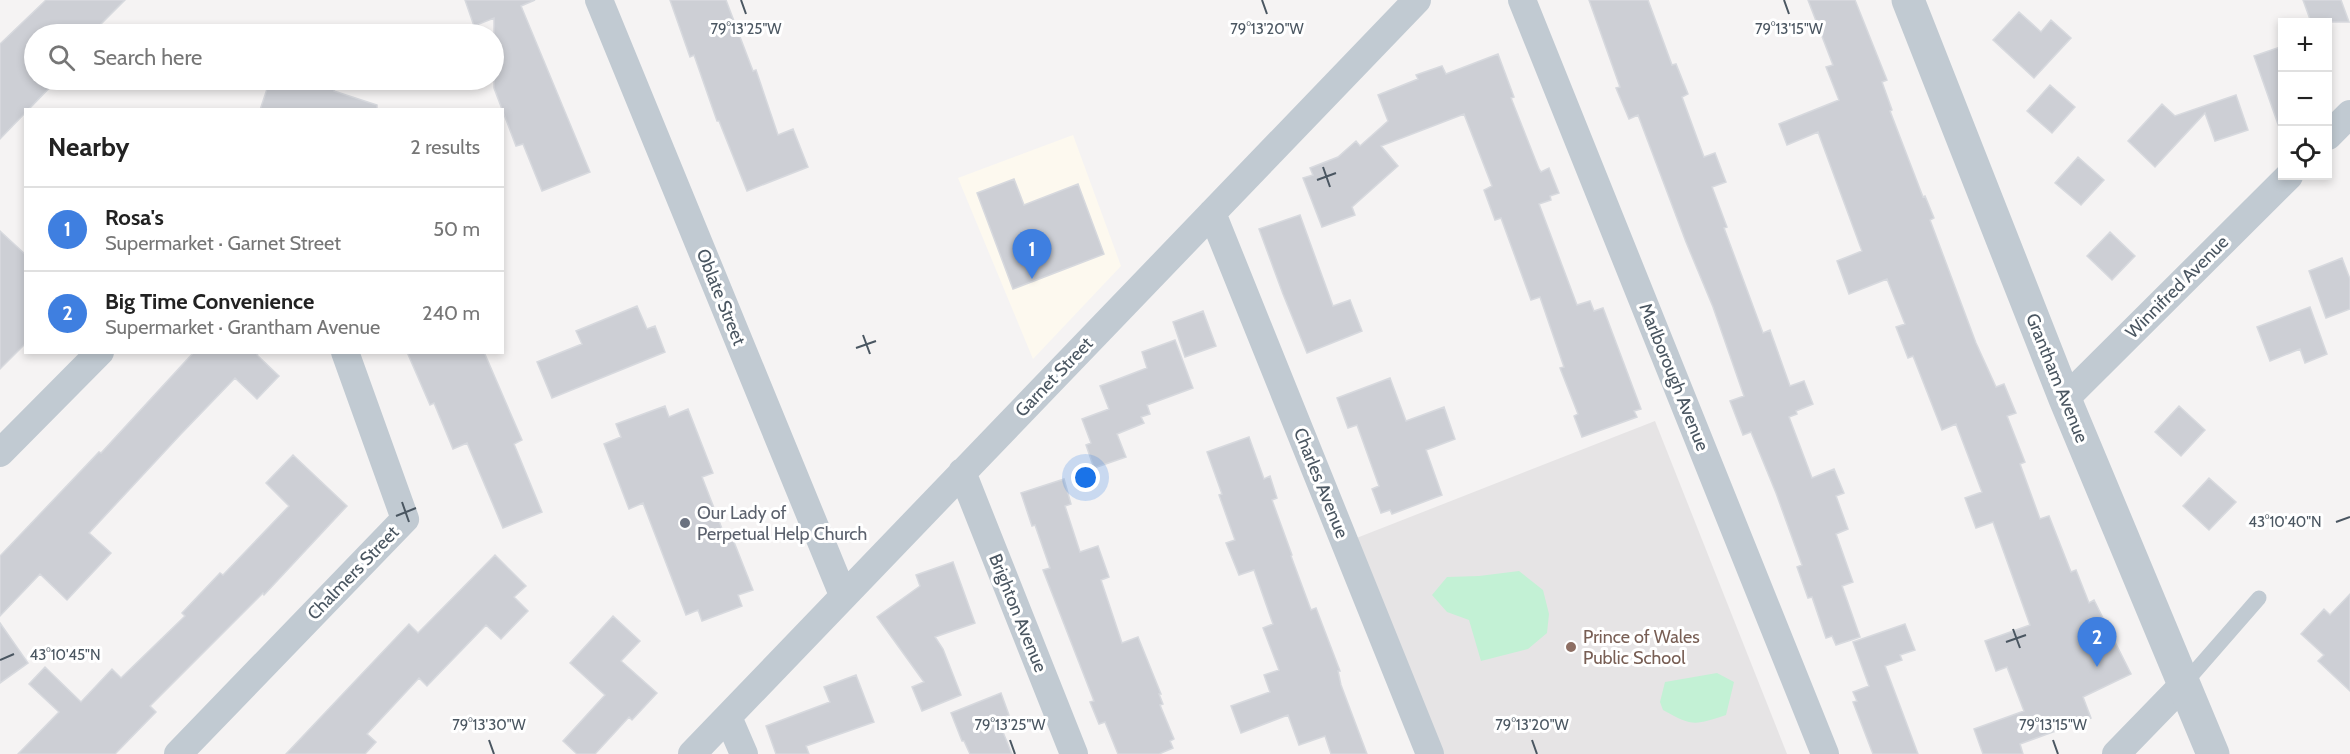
<!DOCTYPE html>
<html lang="en">
<head>
<meta charset="utf-8">
<style>
	body { margin:0; font-family:Cabin,sans-serif; background:#f6f6f6; color:#222 }
	.controls { position:absolute; right:18px; top:18px; display:grid; overflow:hidden; border-radius:0px; box-shadow:0 3px 9px #0003 }
	.controls button { width:54px; height:54px; display:grid; place-items:center; padding:0; border:0; border-bottom:2px solid #e0e0e0; background:#fff; color:#222; font:30px sans-serif }
	.you { position:absolute; left:1086px; top:478px; width:21px; height:21px; margin:-15px; border:4px solid #fff; border-radius:50%; background:#1a73e8; box-shadow:0 0 0 9px #1a73e833 }
	.badge { display:grid; place-items:center; width:39px; height:39px; border-radius:50%; background:#1a73e8; color:#fff; font-size:20px; font-weight:700 }
	.pin { position:absolute; translate:-50% -50px; filter:drop-shadow(0 2px 3px #0008) }
	.pin::after { content:''; position:absolute; top:32px; width:21px; height:18px; background:inherit; clip-path:polygon(0 0,100% 0,50% 100%) }
	.list { margin:0; padding:0; list-style:none }
	h2 { display:flex; justify-content:space-between; align-items:center; height:78px; margin:0; padding:0 24px; font-size:26px }
	h2 small { font-size:20px; font-weight:400; color:#767676 }
	.list li { display:grid; grid-template-columns:39px 1fr auto; gap:18px; align-items:center; box-sizing:border-box; height:84px; padding:0 24px; border-top:2px solid #e0e0e0 }
	.list b { display:block; font-size:22px; white-space:nowrap }
	.list p { margin:0; font-size:20px; white-space:nowrap; color:#767676 }
	.list em { font-size:20px; font-style:normal; color:#767676 }
	.icon { flex:none; width:33px; height:33px; fill:none; stroke:currentColor; stroke-width:2; stroke-linecap:round; stroke-linejoin:round }
	.map { position:relative; flex:none; width:2350px; height:754px; overflow:hidden }
	.search { position:absolute; background:#fff; box-shadow:0 3px 9px #0003; left:24px; top:24px; width:480px; height:66px; display:flex; align-items:center; gap:15px; box-sizing:border-box; padding:0 21px; border-radius:33px; color:#767676; font-size:22px }
	.panel { position:absolute; background:#fff; box-shadow:0 3px 9px #0003; left:24px; top:108px; width:480px; height:246px; border-radius:0px }
	.map>svg:first-child { display:block }
	.commercial { fill:#fdf9ef }
	.education { fill:#e6e4e5 }
	.green { fill:#c3f1d5 }
	.building { fill:#cdcfd5; stroke:#d7d9de; stroke-width:1.5 }
	.lines { fill:none; stroke-linecap:round; stroke-linejoin:round }
	.service { stroke:#c1cad2; stroke-width:15 }
	.minor { stroke:#c1cad2; stroke-width:28 }
	.tertiary { stroke:#c1cad2; stroke-width:33 }
	.ticks { fill:none; stroke:#4a5661; stroke-width:2 }
	.worship-dot { fill:#6b7280; stroke:#fff; stroke-width:2 }
	.education-dot { fill:#8d6e63; stroke:#fff; stroke-width:2 }
	.labels { text-anchor:middle; dominant-baseline:central; stroke-width:6; stroke-linejoin:round; paint-order:stroke }
	.street-label { font-size:18px; fill:#4a5661; stroke:#fff }
	.worship-label { font-size:18px; fill:#5b616d; stroke:#fff; text-anchor:start }
	.education-label { font-size:18px; fill:#785e54; stroke:#fff; text-anchor:start }
	.ticks-label { font-size:15px; text-anchor:middle; fill:#4a5661; stroke:#fff; stroke-width:6; stroke-linejoin:round; paint-order:stroke }
</style>
</head>
<body>
<div class="map">
<svg width="2350" height="754" viewBox="0 0 2350 754">
	<rect width="100%" height="100%" fill="#f5f3f3"/>
	<path class="commercial" d="M1073,135l48,131 -88,93 -75,-181z"/>
	<path class="education" d="M1655,421l132,333h-346l-87,-215z"/>
	<path class="green" d="M1519,571l24,19 6,24 -2,19 -19,16 -47,12 -12,-41 -22,-8 -15,-17 15,-18 32,-1z
		M1717,673l17,9 -8,33c-31,10 -33,12 -63,-5l-3,-8 5,-20z"/>
	<path class="building" d="M46,0h79l-34,34h-57v46h23l-29,30h-2v2l-26,27v-95z
		M465,0h70l-14,6 69,166 -48,19 -19,-47 -7,2 -22,-58v-70l-20,8z
		M670,0h56l27,71 3,-1 22,65 15,-6 15,38 -61,24 -28,-70h-2l-23,-66 -4,2z
		M1589,0h59l24,65 4,-1 12,30 -6,3 22,60 11,-4 11,29 -14,5 15,40 -3,1 39,105 7,-3 20,56 14,-5 9,23 -17,7 1,3 -8,3 23,61 22,-9 10,24 -8,3 12,33 -12,5 17,48 -11,4 18,51 -24,8 -4,-9 -6,2 -14,-41 -4,1 -11,-31 5,-2 -26,-72 -25,-61 -8,3 -13,-34 14,-5 -31,-89 -27,-65 -48,-127 -9,4 -13,-31 4,-1z
		M1808,0h47l32,80 -5,2 10,28 -2,1 33,86 2,-1 9,22 -4,2 46,123 20,44 8,-3 12,29 -9,3 18,46 -5,2 20,55 9,-3 22,56 5,-2 13,33 5,-3 37,74 -48,23 8,21 -71,26 3,10h-40l-9,-25 50,-18 -17,-44 -11,4 -11,-30 45,-16 -37,-103 -17,6 -11,-30 17,-6 -26,-68 -14,6 -29,-74 -5,2 -12,-31 9,-3 -18,-45 -38,15 -12,-33 25,-10 -44,-119 -31,13 -8,-21 60,-24 -13,-33 7,-2z
		M2303,0h38l8,22h-38z
		M2019,12l22,20 10,-12 20,18 -37,40 -41,-38z
		M2283,46v80l-4,1 -25,-71z
		M1498,54l16,43 -3,1 28,71 2,3 8,-4 10,25 -9,3 1,4 -12,4 38,101 13,-4 4,10 9,-3 38,101 -7,2 3,6 -55,20 -8,-21 4,-2 -18,-46 4,-1 -24,-70 -9,3 -30,-82 -6,2 -11,-30 8,-4 -28,-72 -83,32 17,20 -46,41 3,8 -33,12 -19,-49 10,-3 -3,-7 28,-11 18,-16 4,5 28,-25 -10,-26 40,-16 -2,-4 26,-9 4,8z
		M270,80h67l-3,11 43,14v5h-117z
		M2050,85l25,22 -23,26 -25,-22z
		M2236,95l12,35 -33,11 -10,-28 -50,54 -27,-26 34,-37 13,12z
		M2078,157l26,23 -23,25 -26,-22z
		M1014,179l10,26 54,-21 26,70 -91,35 -36,-96z
		M1300,215l33,91 17,-6 12,31 -55,22 -24,-59 -24,-65z
		M0,231l26,24v88l-26,26z
		M2110,232l25,24 -23,24 -25,-24z
		M2342,258l8,21v30l-24,9 -17,-47z
		M637,306l10,23 8,-3 10,26 -113,46 -15,-36 45,-18 -6,-13z
		M2310,307l17,47 -22,9 -5,-14 -30,12 -13,-34z
		M1203,311l13,35 -31,11 -12,-35z
		M1175,340l18,48 -46,17 3,9 -9,3 3,6 -27,11 9,23 -32,11 -8,-23 5,-2 -9,-24 27,-10 -9,-23 47,-18 -5,-16z
		M194,352h65l-2,3 22,21 -22,23 -22,-21 -54,56 -92,99 22,20 -44,47 -27,-26 -40,42v-60l99,-104 2,1z
		M407,352h77l38,88 -8,4 28,68 -39,16 -36,-85 -14,6 -19,-46 -4,2z
		M1390,378l16,43 38,-14 11,32 -29,11 16,45 -50,19 -2,-4 -9,3 -9,-24 7,-3 -22,-61 -9,3 -11,-30z
		M665,406l4,11 19,-8 25,64 -11,4 24,62 6,-2 21,53 -15,5 4,11 -40,15 -4,-11 -12,5 -43,-112 -14,6 -25,-65 17,-7 -5,-13z
		M2179,406l26,24 -24,26 -26,-24z
		M1249,437l15,42 6,-3 7,22 -5,2 20,55 -1,1 20,54 5,-2 24,63h-2l3,14 26,69h-36l-6,-18 -26,9 -11,-30 -47,18 -10,-27 39,-14 -6,-17 15,-5 -16,-42 10,-4 -19,-54 -15,5 -13,-32 9,-3 -16,-45 3,-1 -15,-42z
		M293,455l54,51 -83,89 -1,-2 -113,113 6,6 -41,42h-97l41,-42 -30,-28 16,-17 36,35 31,-33 9,9 64,-62 -3,-3 38,-40 3,2 66,-69 -23,-23z
		M2209,478l27,24 -27,28 -26,-24z
		M1064,479l7,25 -6,2 15,46 18,-6 11,31 -8,3 21,63 16,-6 23,57h-2l4,10 -3,1 14,34 -4,2 3,7 -14,6h-41l-13,-32 -6,2 -9,-22 4,-1 -51,-131 7,-2 -15,-43 -3,1 -11,-33z
		M495,555l31,31 -12,11 14,14 -27,28 -15,-14 -59,61 -8,-8 -52,56 9,8 -11,12h-79l123,-130 9,9z
		M953,562l22,61 -40,14 8,12 18,46 -39,16 -10,-24 12,-5 -47,-65 43,-31 -4,-11z
		M2350,594v97l-32,-30 6,-6 -23,-21 23,-25 6,6z
		M613,616l27,25 -19,20 36,32 -25,27 -3,-3 -34,37h-18l-14,-13 42,-46 -35,-32z
		M0,623l28,40 -28,20z
		M1905,624l10,26 -15,5 2,5 -17,6 33,88h-45l-20,-52 4,-1 -4,-9 16,-6 -16,-44z
		M856,675l18,47 -68,24 3,8h-33l-10,-28 64,-24 -6,-15z
		M1001,693l8,22 -11,5 14,34h-42l-6,-13h-2l-11,-28z"/>
	<g class="lines">
		<path class="service" d="M2184,684l75,-86"/>
		<path class="minor" d="M599,0l244,595
			M1522,0l303,754
			M2328,136l22,-22
			M1212,213l218,541
			M2065,399l224,-223
			M0,453l100,-101
			M962,472l112,282
			M728,717l16,37
			M178,754l227,-235 -60,-167
			M692,754l725,-754
			M2116,754l68,-70"/>
		<path class="tertiary" d="M1908,0l157,399 148,355"/>
	</g>
	<path class="ticks" d="M741,0l5,14M1262,0l5,14M1784,0l5,14M1323,167l7,20M1317,180l19,-7M863,335l7,19M856,348l20,-7M402,502l7,20M396,516l20,-8M2336,522l14,-5M2013,629l7,19M2006,642l20,-7M0,660l14,-6M489,740l5,14M1010,740l5,14M1532,740l5,14M2053,740l5,14"/>
	<circle class="worship-dot" cx="685" cy="523" r="6"/>
	<circle class="education-dot" cx="1571" cy="647" r="6"/>
	<g class="labels">
		<g class="street-label">
			<text transform="translate(2177 287) rotate(-45)">Winnifred Avenue</text>
			<text transform="translate(721 297) rotate(68)">Oblate Street</text>
			<text transform="translate(1054 377) rotate(-46)">Garnet Street</text>
			<text transform="translate(1674 377) rotate(68)">Marlborough Avenue</text>
			<text transform="translate(2057 378) rotate(68)">Grantham Avenue</text>
			<text transform="translate(1321 483) rotate(68)">Charles Avenue</text>
			<text transform="translate(353 573) rotate(-46)">Chalmers Street</text>
			<text transform="translate(1018 613) rotate(68)">Brighton Avenue</text>
		</g>
		<g class="worship-label">
			<text x="697" y="513">Our Lady of<tspan x="697" dy="21">Perpetual Help Church</tspan></text>
		</g>
		<g class="education-label">
			<text x="1583" y="637">Prince of Wales<tspan x="1583" dy="21">Public School</tspan></text>
		</g>
	</g>
	<g class="ticks-label">
		<text x="1789" y="34">79°13'15"W</text>
		<text x="746" y="34">79°13'25"W</text>
		<text x="1267" y="34">79°13'20"W</text>
		<text x="2285" y="527">43°10'40"N</text>
		<text x="65" y="660">43°10'45"N</text>
		<text x="489" y="730">79°13'30"W</text>
		<text x="1010" y="730">79°13'25"W</text>
		<text x="1532" y="730">79°13'20"W</text>
		<text x="2053" y="730">79°13'15"W</text>
	</g>
</svg>
<div class="controls">
<button>+</button>
<button>−</button>
<button><svg class="icon" aria-label="locate" viewBox="0 0 24 24"><circle cx="12" cy="12" r="6"/><path d="M12 2v4M12 18v4M2 12h4M18 12h4"/></svg></button>
</div>
<div class="you"></div>
<div class="pin badge" style="left:1032px;top:279px;background:#3f7fe0">1</div>
<div class="pin badge" style="left:2097px;top:667px;background:#3f7fe0">2</div>
<div class="search"><svg class="icon" aria-label="search" viewBox="0 0 24 24"><circle cx="10" cy="10" r="6"/><path d="M15 15l6 6"/></svg>Search here</div>
<section class="panel">
<h2>Nearby<small>2 results</small></h2>
<ul class="list">
<li><span class="badge" style="background:#3f7fe0">1</span><div><b>Rosa's</b><p>Supermarket · Garnet Street</p></div><em>50 m</em></li>
<li><span class="badge" style="background:#3f7fe0">2</span><div><b>Big Time Convenience</b><p>Supermarket · Grantham Avenue</p></div><em>240 m</em></li>
</ul>
</section>
</div>
</body>
</html>
